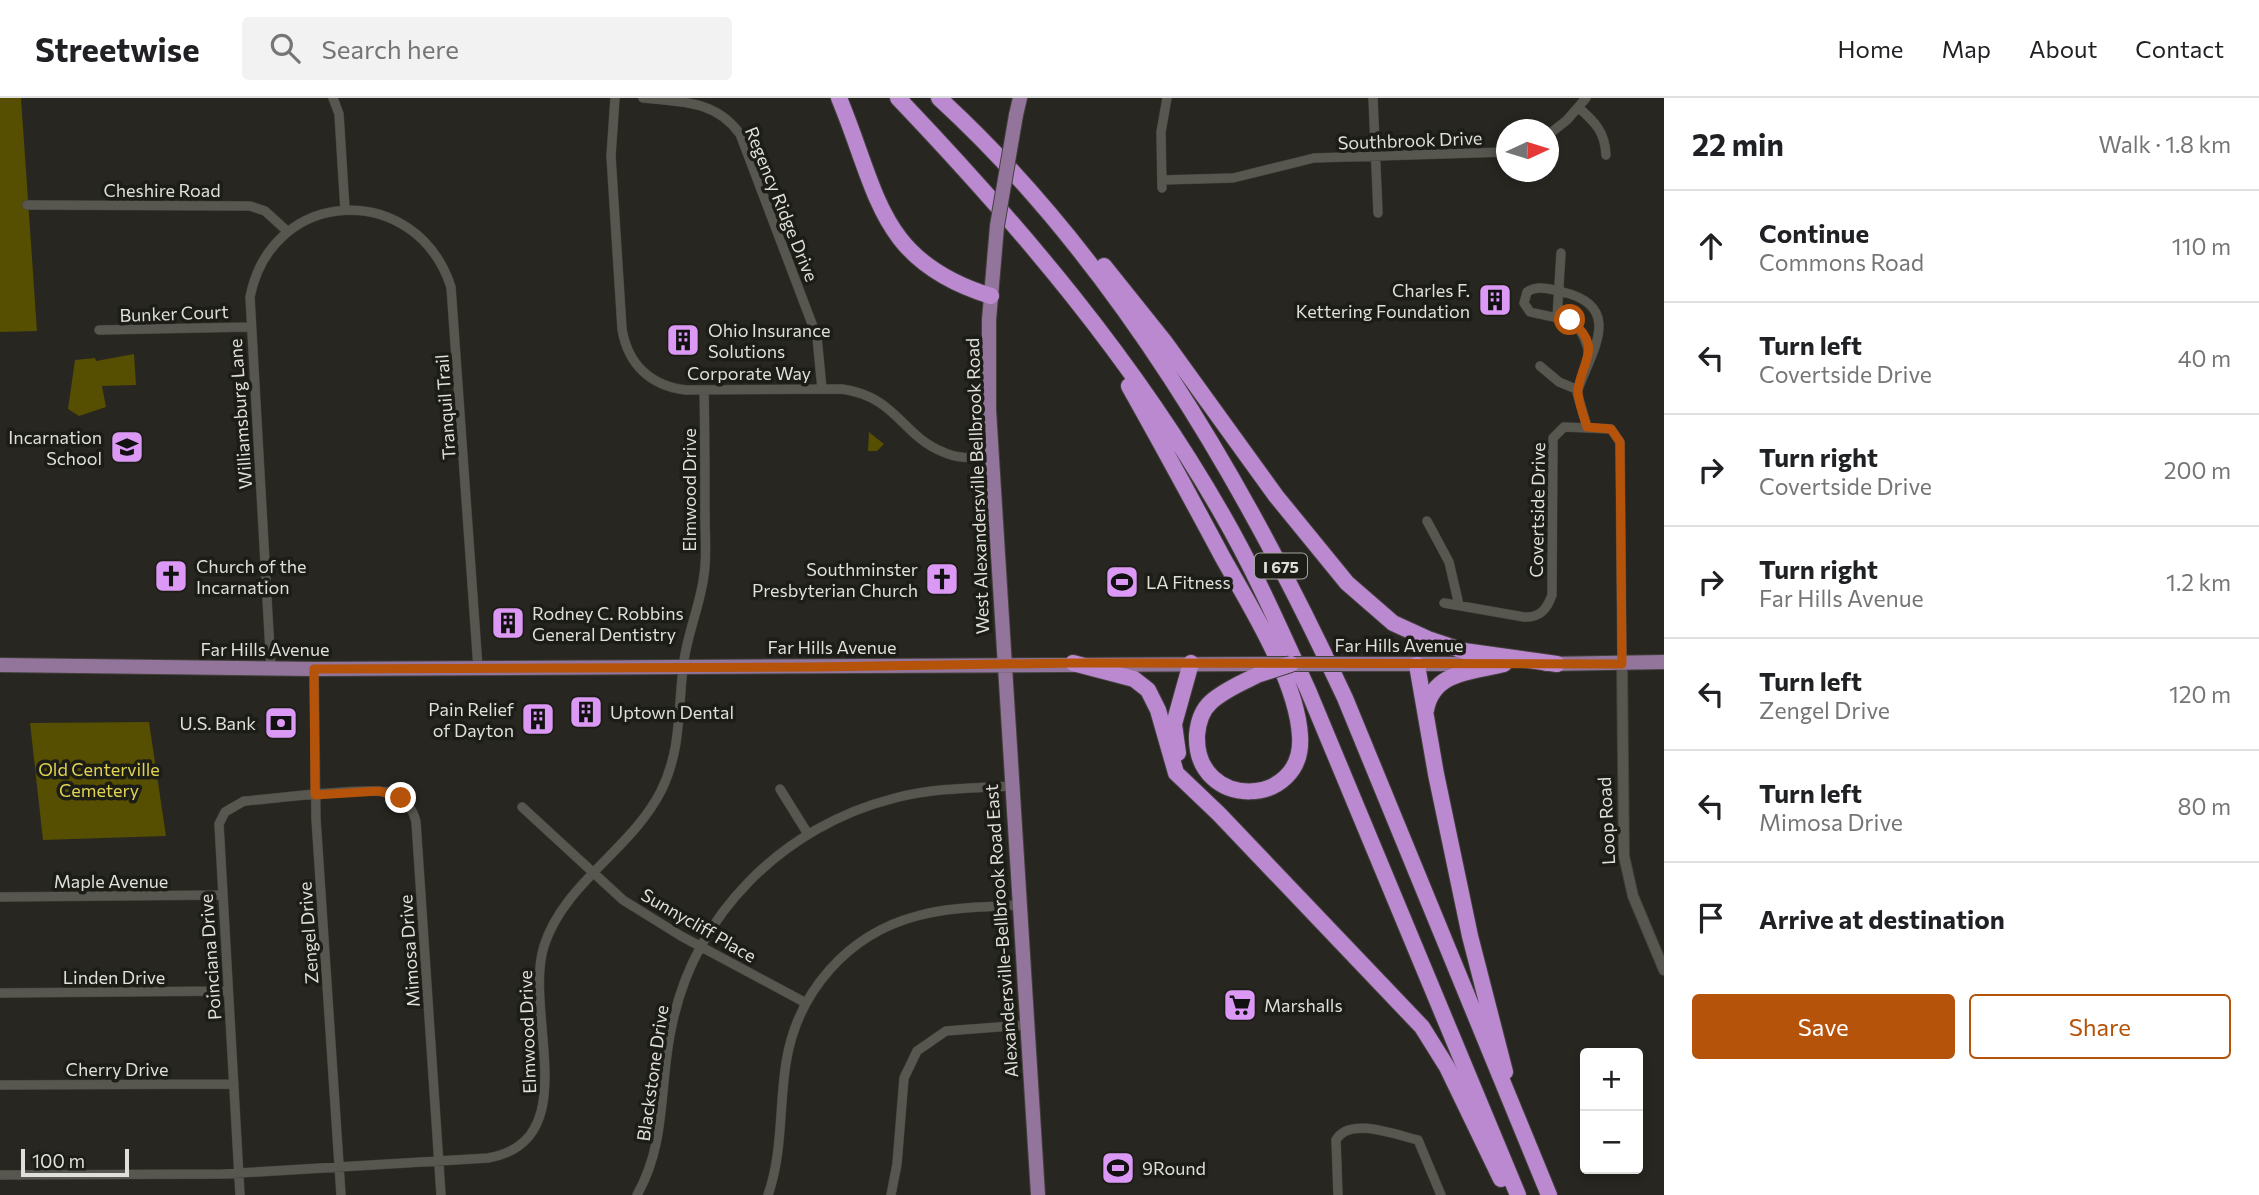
<!DOCTYPE html>
<html lang="en">
<head>
<meta charset="utf-8">
<style>
	body { margin:0; font-family:Commissioner,sans-serif; background:#f2f2f2; color:#202124 }
	.controls { position:absolute; right:21px; bottom:21px; display:grid; overflow:hidden; border-radius:7px; box-shadow:0 4px 10px #0003 }
	.controls button { width:63px; height:63px; display:grid; place-items:center; padding:0; border:0; border-bottom:2px solid #e0e0e0; background:#fff; color:#202124; font:35px sans-serif }
	.compass { position:absolute; left:1496px; top:21px; width:63px; height:63px; border-radius:50%; background:#fff; box-shadow:0 4px 10px #0003; rotate:86deg }
	.scale { position:absolute; left:21px; bottom:18px; width:108px; box-sizing:border-box; padding-left:7px; border:4px solid #dfdfdb; border-top:0; font-size:19px; line-height:24px; white-space:nowrap; color:#dfdfdb; -webkit-text-stroke:5px #1d1d17; paint-order:stroke }
	.stop { position:absolute; width:21px; height:21px; margin:-16px; border:5px solid #b45309; border-radius:50%; background:#fff }
	.stop.end { background:#b45309; border-color:#fff; box-shadow:0 2px 7px #0008 }
	.list { margin:0; padding:0; list-style:none }
	h2 { display:flex; justify-content:space-between; align-items:center; height:91px; margin:0; padding:0 28px; font-size:30px }
	h2 small { font-size:23px; font-weight:400; color:#757577 }
	.list li { display:grid; grid-template-columns:46px 1fr auto; gap:21px; align-items:center; box-sizing:border-box; height:112px; padding:0 28px; border-top:2px solid #e0e0e0 }
	.list b { display:block; font-size:26px; white-space:nowrap }
	.list p { margin:0; font-size:23px; white-space:nowrap; color:#757577 }
	.list em { font-size:23px; font-style:normal; color:#757577 }
	.actions { display:flex; gap:14px; padding:21px 28px }
	.actions a { flex:1; padding:16px 0; border:2px solid #b45309; border-radius:7px; text-align:center; font-size:24px; color:#b45309 }
	.actions .main { background:#b45309; color:#fff }
	.icon { flex:none; width:38px; height:38px; fill:none; stroke:currentColor; stroke-width:2; stroke-linecap:round; stroke-linejoin:round }
	.map { position:relative; flex:none; width:1664px; height:1097px; overflow:hidden }
	header { display:flex; align-items:center; gap:42px; box-sizing:border-box; height:98px; padding:0 35px; background:#fff; border-bottom:2px solid #e0e0e0 }
	header strong { font-size:33px }
	nav { display:flex; gap:38px; margin-inline-start:auto; font-size:24px }
	.search { width:490px; height:63px; background:#f2f2f2; display:flex; align-items:center; gap:18px; box-sizing:border-box; padding:0 24px; border-radius:7px; color:#757577; font-size:26px }
	main { display:flex }
	aside { flex:1; background:#fff }
	.map>svg:first-child { display:block }
	.green { fill:#564e00 }
	.lines { fill:none; stroke-linecap:round; stroke-linejoin:round }
	.minor-casing { stroke:#42413c; stroke-width:10 }
	.tertiary-casing { stroke:#42413c; stroke-width:12 }
	.primary-casing { stroke:#42413c; stroke-width:16 }
	.motorway-casing { stroke:#42413c; stroke-width:18 }
	.minor { stroke:#57564f; stroke-width:9 }
	.tertiary { stroke:#57564f; stroke-width:10 }
	.primary { stroke:#93759c; stroke-width:14 }
	.motorway { stroke:#bb89cf; stroke-width:16 }
	.primary-bridge-casing { stroke:#42413c; stroke-width:16; stroke-linecap:butt }
	.motorway-bridge-casing { stroke:#42413c; stroke-width:18; stroke-linecap:butt }
	.primary-bridge { stroke:#93759c; stroke-width:14 }
	.motorway-bridge { stroke:#bb89cf; stroke-width:16 }
	.route { stroke:#b45309; stroke-width:9 }
	.labels { text-anchor:middle; dominant-baseline:central; stroke-width:7; stroke-linejoin:round; paint-order:stroke }
	.shield { fill:#1d1d17; stroke:#a5a5a0; stroke-width:2 }
	.shield-label { font-size:16px; font-weight:bold; fill:#dfdfdb }
	.street-label { font-size:18px; fill:#dfdfdb; stroke:#1d1d17 }
	.poi-label { font-size:18px; fill:#dfdfdb; stroke:#1d1d17; text-anchor:start }
	.park-label { font-size:18px; fill:#e0d352; stroke:#1d1d17 }
</style>
</head>
<body>
<header>
<strong>Streetwise</strong>
<div class="search"><svg class="icon" aria-label="search" viewBox="0 0 24 24"><circle cx="10" cy="10" r="6"/><path d="M15 15l6 6"/></svg>Search here</div>
<nav><a>Home</a><a>Map</a><a>About</a><a>Contact</a></nav>
</header>
<main>
<div class="map">
<svg width="1664" height="1097" viewBox="0 0 1664 1097">
	<rect width="100%" height="100%" fill="#272621"/>
	<path class="green" d="M0,0h21l16,233 -37,1z
		M134,256l2,31 -34,1 4,21 -27,9 -11,-7 7,-49 20,-2 1,3z
		M869,334l15,12 -7,7h-9z
		M149,624l17,114 -123,4 -13,-117z"/>
	<g class="lines">
		<defs>
			<path id="minor" d="M333,0l6,16 6,96
				M615,0l-4,58 11,173c6,36 29,57 64,61l156,-1c55,8 59,46 101,63 15,7 32,6 49,6
				M643,0c38,4 73,2 97,36l77,203 5,52
				M1373,0l5,115
				M1579,10c16,14 26,24 27,47
				M1548,37l19,-15 19,-22
				M1162,82l71,-2 81,-20 192,-6
				M1162,90l-1,-56 6,-34
				M27,107l223,1 15,5 22,20
				M1557,220l4,-65
				M99,232l151,-3
				M1540,268l19,16 17,7 11,38
				M1577,294c14,-40 48,-85 -14,-100 -12,-3 -26,-7 -36,0l-3,11 6,9c37,9 52,4 60,46
				M1427,423l22,41 10,43
				M1444,505l80,14c16,1 23,-8 28,-22l1,-157 11,-11 47,2 9,13 2,222
				M271,571l-21,-372c22,-111 166,-117 201,-10l27,381
				M314,571l2,150 25,376
				M780,691l28,45
				M522,709l101,93 58,36 125,67
				M0,799l221,-2
				M0,895l228,-2
				M0,987l234,-1
				M0,1077l223,-1 265,-16c98,-17 35,-145 56,-212 20,-63 87,-96 117,-155 20,-40 17,-80 22,-123 3,-32 17,-61 21,-93 3,-19 1,-39 1,-58 0,-42 0,-85 -1,-127
				M240,1097l-21,-371 6,-12 19,-11c28,-2 128,-15 149,-8 12,5 20,16 23,29l25,373
				M637,1097c30,-53 22,-108 34,-165 22,-115 112,-204 224,-232 38,-10 78,-10 117,-12
				M768,1097c15,-43 11,-88 18,-132 11,-71 62,-129 131,-147 32,-9 69,-9 102,-11
				M891,1097l6,-31 7,-86 13,-27 29,-20 80,-6
				M1338,1097l-2,-55c13,-24 60,-5 82,0l23,55"/>
			<path id="tertiary" d="M1622,566l2,192 9,40 31,74"/>
			<path id="primary" d="M1016,17l4,-17
				M997,128l-8,94v90l49,785
				M1368,566h113
				M1546,566l118,-2
				M0,567l314,4 940,-5"/>
			<path id="motorway" d="M839,0c40,96 39,163 152,198
				M898,0c122,128 236,262 324,416 33,57 59,117 86,176l210,505
				M939,0c177,162 306,385 406,600l204,497
				M1104,168l60,75 112,155 71,87 46,40 35,16 36,12 93,13
				M1129,288c32,57 63,114 94,172 27,48 74,123 77,178 5,73 -106,75 -103,-1 1,-12 5,-25 14,-33 13,-12 31,-19 46,-27
				M1073,565l61,16 14,11 10,20 18,63 43,41 203,213 25,40 54,112
				M1417,567l19,109 34,162 35,136
				M1426,612c7,-39 46,-38 78,-46
				M1178,655l-4,-29 17,-61"/>
		</defs>
		<use href="#minor" class="minor-casing"/>
		<use href="#tertiary" class="tertiary-casing"/>
		<use href="#primary" class="primary-casing"/>
		<use href="#motorway" class="motorway-casing"/>
		<use href="#minor" class="minor"/>
		<use href="#tertiary" class="tertiary"/>
		<use href="#primary" class="primary"/>
		<use href="#motorway" class="motorway"/>
		<defs>
			<path id="primary-bridge" d="M997,128l19,-111
				M1254,566h114"/>
			<path id="motorway-bridge" d="M1257,577l34,-11"/>
		</defs>
		<use href="#primary-bridge" class="primary-bridge-casing"/>
		<use href="#motorway-bridge" class="motorway-bridge-casing"/>
		<use href="#primary-bridge" class="primary-bridge"/>
		<use href="#motorway-bridge" class="motorway-bridge"/>
	</g>
	<g class="lines">
		<path class="route" d="M401,700l-22,-7 -64,4 -1,-126 500,-2 259,-4 549,1 -2,-222 -9,-13 -24,-2c-3,-11 -10,-27 -9,-38 5,-30 25,-43 -8,-69"/>
	</g>
	<defs>
		<symbol id="building-square" viewBox="-11 -11 22 22"><rect x="-9" y="-9" width="18" height="18" rx="4" fill="#db99f5" stroke="#1d1d17"/><path d="M-4-6H4V6H1V3H-1V6H-4ZM-2.5-4.3h1.7v1.8h-1.7ZM.8-4.3h1.7v1.8H.8ZM-2.5-1h1.7V.8h-1.7ZM.8-1h1.7V.8H.8Z" fill="#111"/></symbol>
		<symbol id="school-square" viewBox="-11 -11 22 22"><rect x="-9" y="-9" width="18" height="18" rx="4" fill="#db99f5" stroke="#1d1d17"/><path d="M0-5L7-2L0 1L-7-2ZM-4 1L0 2.5L4 1V4Q0 6-4 4Z" fill="#111"/></symbol>
		<symbol id="church-square" viewBox="-11 -11 22 22"><rect x="-9" y="-9" width="18" height="18" rx="4" fill="#db99f5" stroke="#1d1d17"/><path d="M-1.2-6h2.4v3.5h3.3v2.4h-3.3V6h-2.4V-.1h-3.3v-2.4h3.3Z" fill="#111"/></symbol>
		<symbol id="stadium-square" viewBox="-11 -11 22 22"><rect x="-9" y="-9" width="18" height="18" rx="4" fill="#db99f5" stroke="#1d1d17"/><path d="M0-5a6.5 5 0 1 0 0 10a6.5 5 0 1 0 0-10ZM-3.5-1.8h7v3.6h-7Z" fill="#111"/></symbol>
		<symbol id="bank-square" viewBox="-11 -11 22 22"><rect x="-9" y="-9" width="18" height="18" rx="4" fill="#db99f5" stroke="#1d1d17"/><path d="M-6-4H6V4H-6ZM0-2.3a2.3 2.3 0 1 0 0 4.6a2.3 2.3 0 1 0 0-4.6Z" fill="#111"/></symbol>
		<symbol id="supermarket-square" viewBox="-11 -11 22 22"><rect x="-9" y="-9" width="18" height="18" rx="4" fill="#db99f5" stroke="#1d1d17"/><path d="M-6-5.5h2.5l.6 2H6L4.5 2H-2.5L-4.4-4H-6ZM-1.5 3.2a1.3 1.3 0 1 0 .1 0ZM3 3.2a1.3 1.3 0 1 0 .1 0Z" fill="#111"/></symbol>
	</defs>
	<g fill-rule="evenodd">
		<use href="#building-square" x="1476" y="183" width="38" height="38"/>
		<use href="#building-square" x="664" y="223" width="38" height="38"/>
		<use href="#school-square" x="108" y="330" width="38" height="38"/>
		<use href="#church-square" x="152" y="459" width="38" height="38"/>
		<use href="#church-square" x="923" y="462" width="38" height="38"/>
		<use href="#stadium-square" x="1103" y="465" width="38" height="38"/>
		<use href="#building-square" x="489" y="506" width="38" height="38"/>
		<use href="#building-square" x="567" y="595" width="38" height="38"/>
		<use href="#building-square" x="519" y="602" width="38" height="38"/>
		<use href="#bank-square" x="262" y="606" width="38" height="38"/>
		<use href="#supermarket-square" x="1221" y="888" width="38" height="38"/>
		<use href="#stadium-square" x="1099" y="1051" width="38" height="38"/>
	</g>
	<g class="labels">
		<rect class="shield" x="1255" y="455.5" width="52" height="25" rx="5"/>
		<g class="shield-label">
			<text x="1281" y="468">I 675</text>
		</g>
		<g class="street-label">
			<text transform="translate(1410 42) rotate(-2)">Southbrook Drive</text>
			<text x="162" y="92">Cheshire Road</text>
			<text transform="translate(782 106) rotate(68)">Regency Ridge Drive</text>
			<text transform="translate(174 215) rotate(-2)">Bunker Court</text>
			<text x="749" y="275">Corporate Way</text>
			<text transform="translate(445 309) rotate(-94)">Tranquil Trail</text>
			<text transform="translate(240 316) rotate(-94)">Williamsburg Lane</text>
			<text transform="translate(977 388) rotate(-92)">West Alexandersville Bellbrook Road</text>
			<text transform="translate(689 392) rotate(-90)">Elmwood Drive</text>
			<text transform="translate(1537 412) rotate(-89)">Covertside Drive</text>
			<text x="1399" y="547">Far Hills Avenue</text>
			<text x="832" y="549">Far Hills Avenue</text>
			<text x="265" y="551">Far Hills Avenue</text>
			<text transform="translate(1606 723) rotate(-93)">Loop Road</text>
			<text x="111" y="783">Maple Avenue</text>
			<text transform="translate(699 827) rotate(30)">Sunnycliff Place</text>
			<text transform="translate(1001 833) rotate(-94)">Alexandersville-Bellbrook Road East</text>
			<text transform="translate(308 835) rotate(-94)">Zengel Drive</text>
			<text transform="translate(409 853) rotate(-94)">Mimosa Drive</text>
			<text transform="translate(210 859) rotate(-94)">Poinciana Drive</text>
			<text x="114" y="879">Linden Drive</text>
			<text transform="translate(527 934) rotate(-92)">Elmwood Drive</text>
			<text x="117" y="971">Cherry Drive</text>
			<text transform="translate(652 975) rotate(-82)">Blackstone Drive</text>
		</g>
		<g class="poi-label">
			<text x="1470" y="192" text-anchor="end">Charles F.<tspan x="1470" dy="21">Kettering Foundation</tspan></text>
			<text x="708" y="232">Ohio Insurance<tspan x="708" dy="21">Solutions</tspan></text>
			<text x="102" y="339" text-anchor="end">Incarnation<tspan x="102" dy="21">School</tspan></text>
			<text x="196" y="468">Church of the<tspan x="196" dy="21">Incarnation</tspan></text>
			<text x="918" y="471" text-anchor="end">Southminster<tspan x="918" dy="21">Presbyterian Church</tspan></text>
			<text x="1146" y="484">LA Fitness</text>
			<text x="532" y="515">Rodney C. Robbins<tspan x="532" dy="21">General Dentistry</tspan></text>
			<text x="514" y="611" text-anchor="end">Pain Relief<tspan x="514" dy="21">of Dayton</tspan></text>
			<text x="610" y="614">Uptown Dental</text>
			<text x="256" y="625" text-anchor="end">U.S. Bank</text>
			<text x="1264" y="907">Marshalls</text>
			<text x="1142" y="1070">9Round</text>
		</g>
		<g class="park-label">
			<text x="99" y="671">Old Centerville<tspan x="99" dy="21">Cemetery</tspan></text>
		</g>
	</g>
</svg>
<div class="controls">
<button>+</button>
<button>−</button>
</div>
<svg class="compass" viewBox="-18 -18 36 36"><path d="M0-13l5 13h-10z" fill="#e53935"/><path d="M0 13l5-13h-10z" fill="#757577"/></svg>
<div class="scale">100 m</div>
<div class="stop" style="left:1570px;top:222px"></div>
<div class="stop end" style="left:401px;top:700px"></div>
</div>
<aside>
<h2>22 min<small>Walk · 1.8 km</small></h2>
<ul class="list">
<li><svg class="icon" aria-label="ahead" viewBox="0 0 24 24"><path d="M12 20V5M6 11l6-6 6 6"/></svg><div><b>Continue</b><p>Commons Road</p></div><em>110 m</em></li>
<li><svg class="icon" aria-label="left" viewBox="0 0 24 24"><path d="M17 20v-9H6M10 6l-5 5 5 5"/></svg><div><b>Turn left</b><p>Covertside Drive</p></div><em>40 m</em></li>
<li><svg class="icon" aria-label="right" viewBox="0 0 24 24"><path d="M7 20v-9h11M14 6l5 5-5 5"/></svg><div><b>Turn right</b><p>Covertside Drive</p></div><em>200 m</em></li>
<li><svg class="icon" aria-label="right" viewBox="0 0 24 24"><path d="M7 20v-9h11M14 6l5 5-5 5"/></svg><div><b>Turn right</b><p>Far Hills Avenue</p></div><em>1.2 km</em></li>
<li><svg class="icon" aria-label="left" viewBox="0 0 24 24"><path d="M17 20v-9H6M10 6l-5 5 5 5"/></svg><div><b>Turn left</b><p>Zengel Drive</p></div><em>120 m</em></li>
<li><svg class="icon" aria-label="left" viewBox="0 0 24 24"><path d="M17 20v-9H6M10 6l-5 5 5 5"/></svg><div><b>Turn left</b><p>Mimosa Drive</p></div><em>80 m</em></li>
<li><svg class="icon" aria-label="arrive" viewBox="0 0 24 24"><path d="M6 21V4h12l-3 4 3 4H6"/></svg><div><b>Arrive at destination</b></div></li>
</ul>
<div class="actions"><a class="main">Save</a><a>Share</a></div>
</aside>
</main>
</body>
</html>
